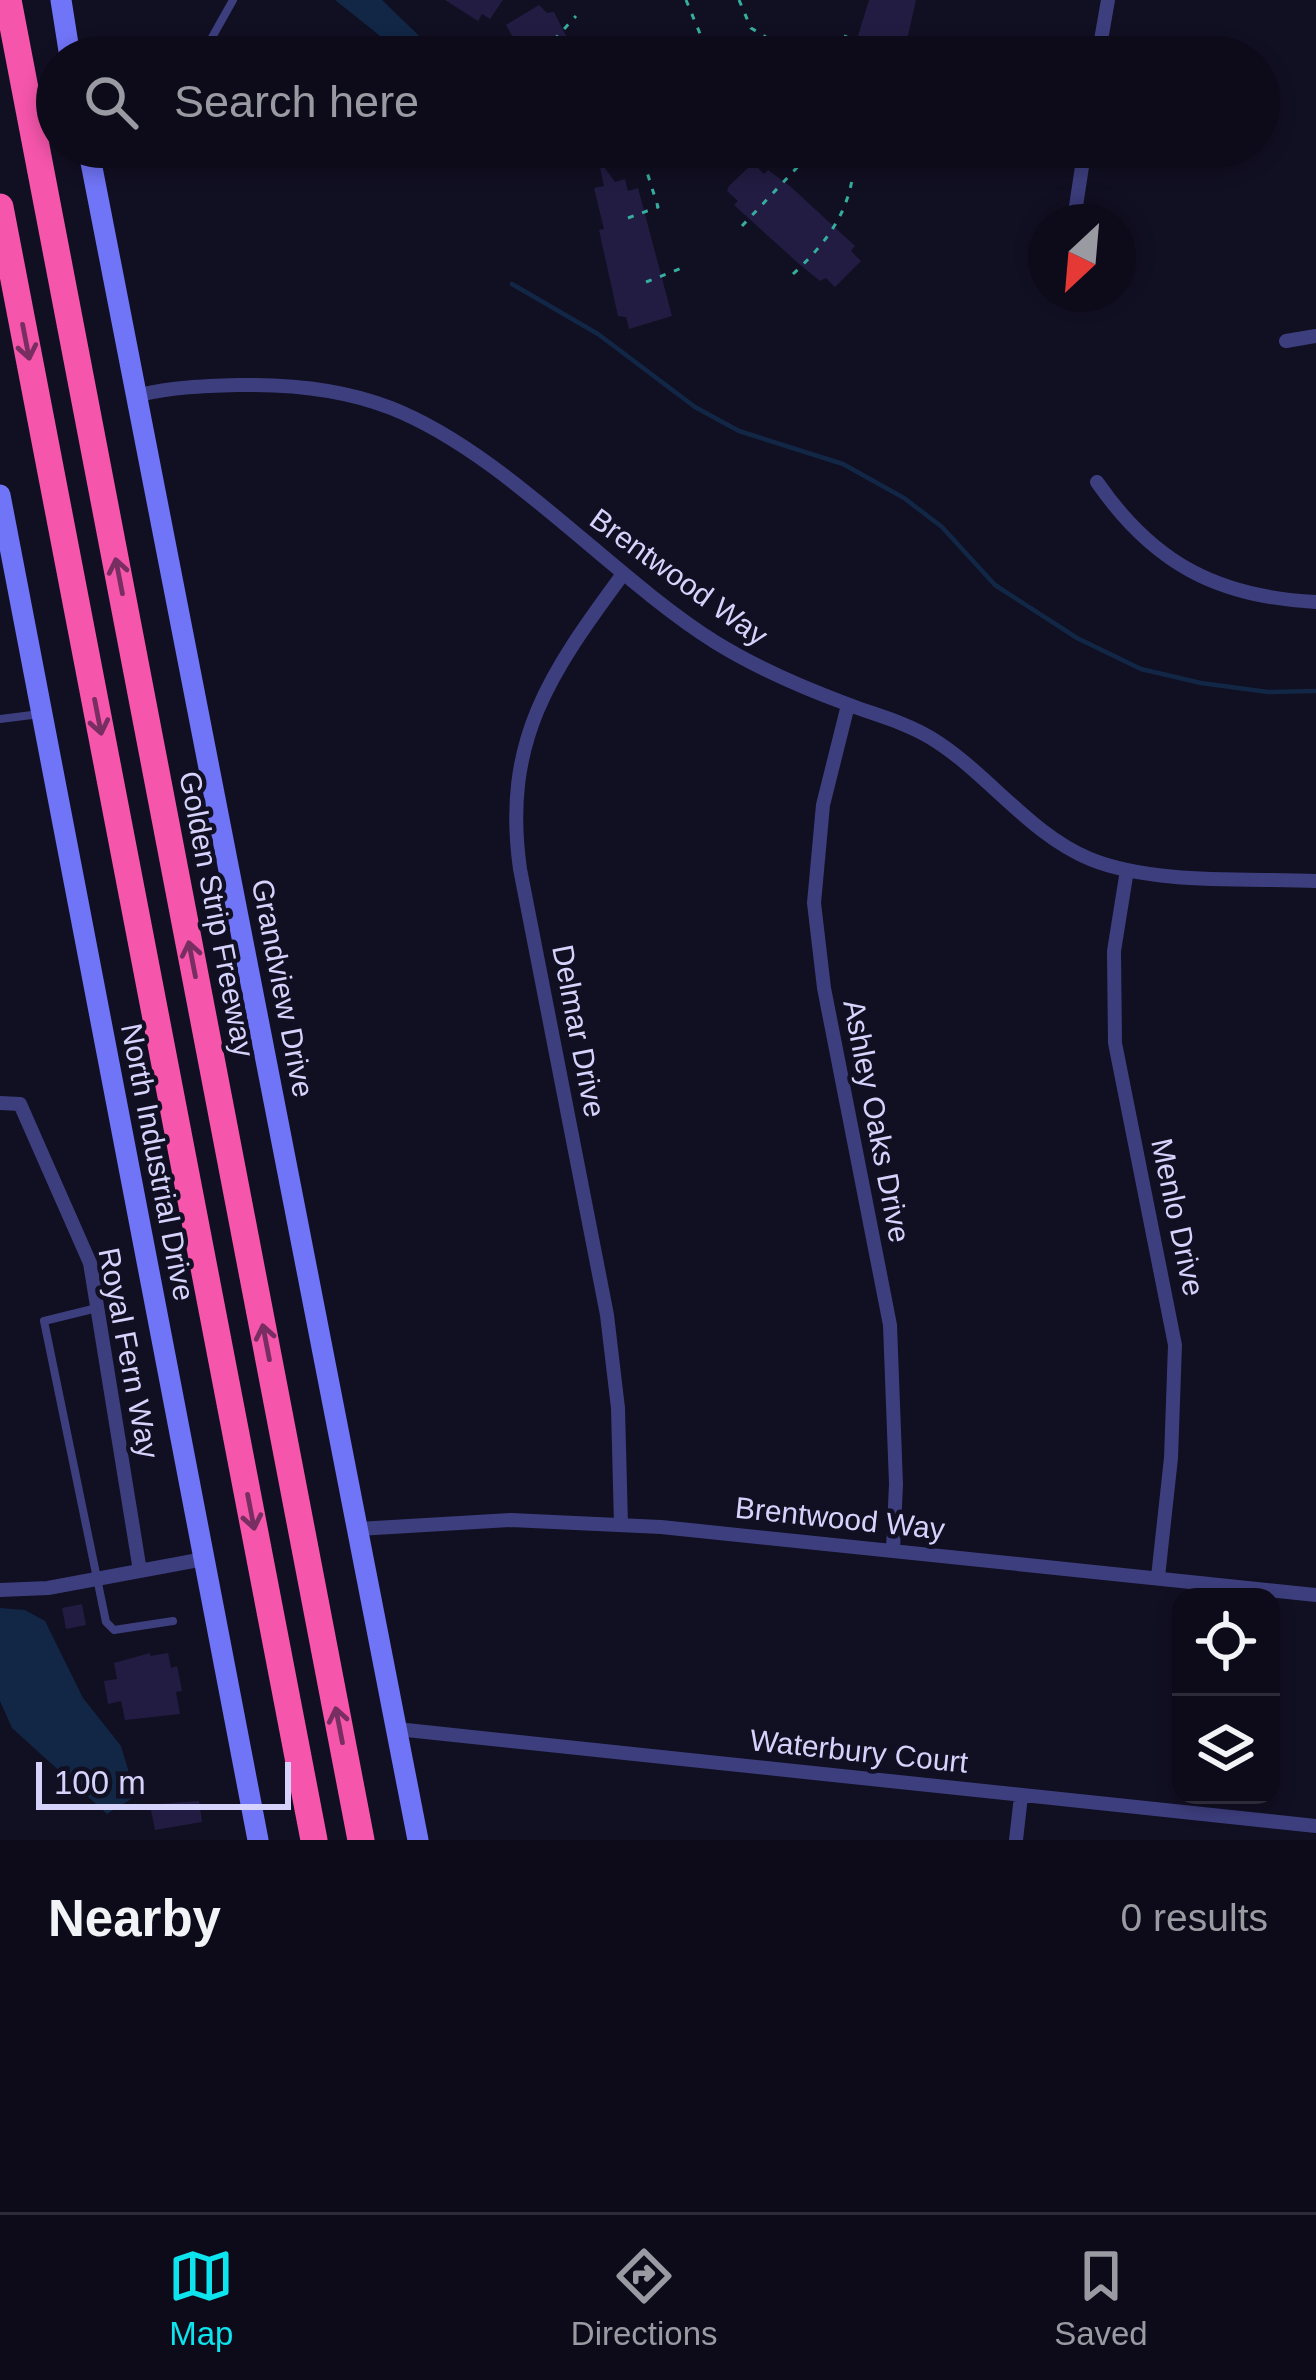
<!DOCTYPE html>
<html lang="en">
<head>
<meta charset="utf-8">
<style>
	body { margin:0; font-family:Arial,sans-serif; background:#1b1927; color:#f1f3f6 }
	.controls { position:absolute; right:36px; bottom:36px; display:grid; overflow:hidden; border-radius:24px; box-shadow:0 6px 18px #0003 }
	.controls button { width:108px; height:108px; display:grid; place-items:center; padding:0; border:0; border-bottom:3px solid #2d2b39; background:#0d0b1a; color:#f1f3f6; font:60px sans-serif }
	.compass { position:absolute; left:1028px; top:204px; width:108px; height:108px; border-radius:50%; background:#0d0b1a; box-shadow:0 6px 18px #0003; rotate:206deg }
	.scale { position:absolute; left:36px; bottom:30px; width:255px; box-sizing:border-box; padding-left:12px; border:6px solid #d5d3fc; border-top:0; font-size:33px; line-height:42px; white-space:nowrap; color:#d5d3fc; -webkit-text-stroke:9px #110f22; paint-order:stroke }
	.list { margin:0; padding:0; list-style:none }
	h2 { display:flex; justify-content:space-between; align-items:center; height:156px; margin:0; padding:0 48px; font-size:51px }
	h2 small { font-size:39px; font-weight:400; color:#9a9ba2 }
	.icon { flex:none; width:66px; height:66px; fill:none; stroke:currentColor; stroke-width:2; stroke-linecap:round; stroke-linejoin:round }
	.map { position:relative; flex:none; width:1316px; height:1840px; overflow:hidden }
	.search { position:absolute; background:#0d0b1a; box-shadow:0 6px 18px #0003; left:36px; right:36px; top:36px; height:132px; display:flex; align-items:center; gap:30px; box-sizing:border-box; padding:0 42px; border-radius:66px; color:#9a9ba2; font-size:45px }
	.sheet { height:372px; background:#0d0b1a }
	nav { display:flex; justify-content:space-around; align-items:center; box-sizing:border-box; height:168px; border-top:3px solid #2d2b39; background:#0d0b1a; font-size:33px; color:#9a9ba2 }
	nav a { display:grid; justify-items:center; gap:6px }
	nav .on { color:#0ee4ed }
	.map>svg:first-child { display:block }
	.water { fill:#112745 }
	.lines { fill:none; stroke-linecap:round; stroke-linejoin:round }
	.stream { stroke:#112745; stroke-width:4.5 }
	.building { fill:#221c42 }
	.path { stroke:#36ad9f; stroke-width:3; stroke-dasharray:6 9; stroke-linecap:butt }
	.lane { stroke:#3d3e7e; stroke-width:8 }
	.street { stroke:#3d3e7e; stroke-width:14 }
	.secondary { stroke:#7074f6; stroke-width:21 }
	.highway { stroke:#f555ab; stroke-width:27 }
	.oneway { stroke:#782e60 }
	.labels { text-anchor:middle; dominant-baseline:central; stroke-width:9; stroke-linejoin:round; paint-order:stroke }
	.street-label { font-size:30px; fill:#d5d3fc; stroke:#110f22 }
</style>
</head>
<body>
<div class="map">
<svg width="1316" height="1840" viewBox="0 0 1316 1840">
	<rect width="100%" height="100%" fill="#110f22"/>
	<path class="water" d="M335,0h47l59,57h-53l-9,-22z
		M0,1608l25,2 20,11 38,77 38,48 15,50 -29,18 -95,-86 -12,-27z"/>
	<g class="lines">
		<path class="stream" d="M512,284l86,50 97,73 44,24 104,33 61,34 38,29 53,58 82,53 64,31 60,14 67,9 48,-1"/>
	</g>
	<path class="building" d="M445,0h58l-13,19 -8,-5 -4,7z
		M869,0h47l-11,49 -13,-4 -2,12h-32l4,-16 -5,-2z
		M539,5l8,8 7,-1 23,45h-53l-18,-32z
		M598,158l17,24 10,-3 3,12 10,-3 34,128 -43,13 -3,-12 -8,-1 -19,-86 5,-1 -10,-41 10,-2z
		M753,163l11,11 4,-4 22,16 65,60 -4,5 10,10 -26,26 -9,-9 -6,3 -22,-18 -64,-58 4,-4 -11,-10 2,-5z
		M82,1604l4,21 -20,4 -4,-21z
		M150,1653v3l18,-3 3,15 6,-2 5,25 -6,1 4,22 -55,6 -4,-19 -13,3 -4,-23 13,-2 -3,-16z
		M199,1801l3,21 -47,8 -4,-20 7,-1 -1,-5z"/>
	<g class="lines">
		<path class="path" d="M686,0l15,36 16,21
			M739,0l12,28 36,22
			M554,40l22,-24
			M830,57l9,-23 32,13
			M628,218l30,-11 -12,-38 -2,-22
			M742,226l64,-68
			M793,274c29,-27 52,-55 59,-94
			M646,282l36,-14"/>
		<path class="lane" d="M201,57l32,-57
			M0,719l40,-5
			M97,1308l-53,13 62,301 8,8 59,-9"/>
		<path class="street" d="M1098,57l10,-57
			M1076,206l9,-59
			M1286,341l30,-5
			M139,395c34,-8 65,-9 99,-10 51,-1 105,4 153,23 114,45 218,167 324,234 42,26 86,45 132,62 28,11 58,18 84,34 56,34 98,96 159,121 64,26 157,19 226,22
			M1097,482c56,81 120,115 219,120
			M848,705l-25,100 -9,98 10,85 66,337 6,159 -3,66
			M1127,870l-13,81 1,92 60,302 -4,113 -13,119
			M0,1103l20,1 70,159 50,308
			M621,1525l-3,-117 -11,-93 -87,-446c-18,-128 30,-196 103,-295
			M358,1529l153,-9 150,7 655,68
			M0,1590l48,-2 156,-29
			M397,1729l919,97
			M1016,1840l5,-44"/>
		<path class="secondary" d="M61,0l9,57
			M88,147l330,1693
			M0,495l258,1345"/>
		<path class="highway" d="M8,0l353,1840
			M0,207l314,1633"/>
	</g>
	<defs><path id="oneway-shaft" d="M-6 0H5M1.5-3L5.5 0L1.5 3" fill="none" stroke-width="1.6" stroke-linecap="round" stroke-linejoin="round" transform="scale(3)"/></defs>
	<g class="oneway">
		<use href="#oneway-shaft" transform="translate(26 342) rotate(79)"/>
		<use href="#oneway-shaft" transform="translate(119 576) rotate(-101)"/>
		<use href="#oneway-shaft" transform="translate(98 717) rotate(79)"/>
		<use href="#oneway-shaft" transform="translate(192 959) rotate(-101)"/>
		<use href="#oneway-shaft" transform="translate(266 1342) rotate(-101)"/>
		<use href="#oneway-shaft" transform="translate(251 1512) rotate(79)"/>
		<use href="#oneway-shaft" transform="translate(339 1725) rotate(-101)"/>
	</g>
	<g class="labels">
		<g class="street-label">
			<text transform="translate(679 577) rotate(36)">Brentwood Way</text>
			<text transform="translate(217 914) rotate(79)">Golden Strip Freeway</text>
			<text transform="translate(283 988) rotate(79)">Grandview Drive</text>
			<text transform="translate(579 1031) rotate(79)">Delmar Drive</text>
			<text transform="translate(877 1121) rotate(79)">Ashley Oaks Drive</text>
			<text transform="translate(158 1162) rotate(79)">North Industrial Drive</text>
			<text transform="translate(1178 1217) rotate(78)">Menlo Drive</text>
			<text transform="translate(129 1353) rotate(79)">Royal Fern Way</text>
			<text transform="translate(840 1518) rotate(6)">Brentwood Way</text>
			<text transform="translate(859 1751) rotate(6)">Waterbury Court</text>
		</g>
	</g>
</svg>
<div class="controls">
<button><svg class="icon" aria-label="locate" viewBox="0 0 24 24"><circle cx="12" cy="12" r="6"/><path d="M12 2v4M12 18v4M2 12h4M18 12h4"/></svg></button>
<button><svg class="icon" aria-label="layers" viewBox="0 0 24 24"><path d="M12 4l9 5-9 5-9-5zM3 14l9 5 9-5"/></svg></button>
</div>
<svg class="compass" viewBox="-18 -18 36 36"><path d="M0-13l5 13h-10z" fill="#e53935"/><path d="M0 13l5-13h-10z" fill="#9a9ba2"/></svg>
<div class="scale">100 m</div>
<div class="search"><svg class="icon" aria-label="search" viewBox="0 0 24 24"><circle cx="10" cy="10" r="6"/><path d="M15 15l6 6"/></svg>Search here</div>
</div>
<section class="sheet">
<h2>Nearby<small>0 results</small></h2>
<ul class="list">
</ul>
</section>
<nav>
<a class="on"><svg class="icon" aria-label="map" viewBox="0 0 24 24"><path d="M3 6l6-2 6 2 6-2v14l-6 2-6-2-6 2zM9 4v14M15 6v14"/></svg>Map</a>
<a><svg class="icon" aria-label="directions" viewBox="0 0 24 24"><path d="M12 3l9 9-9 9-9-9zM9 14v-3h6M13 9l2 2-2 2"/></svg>Directions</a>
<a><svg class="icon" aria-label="saved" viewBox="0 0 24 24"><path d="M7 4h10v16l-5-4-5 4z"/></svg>Saved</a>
</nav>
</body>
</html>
